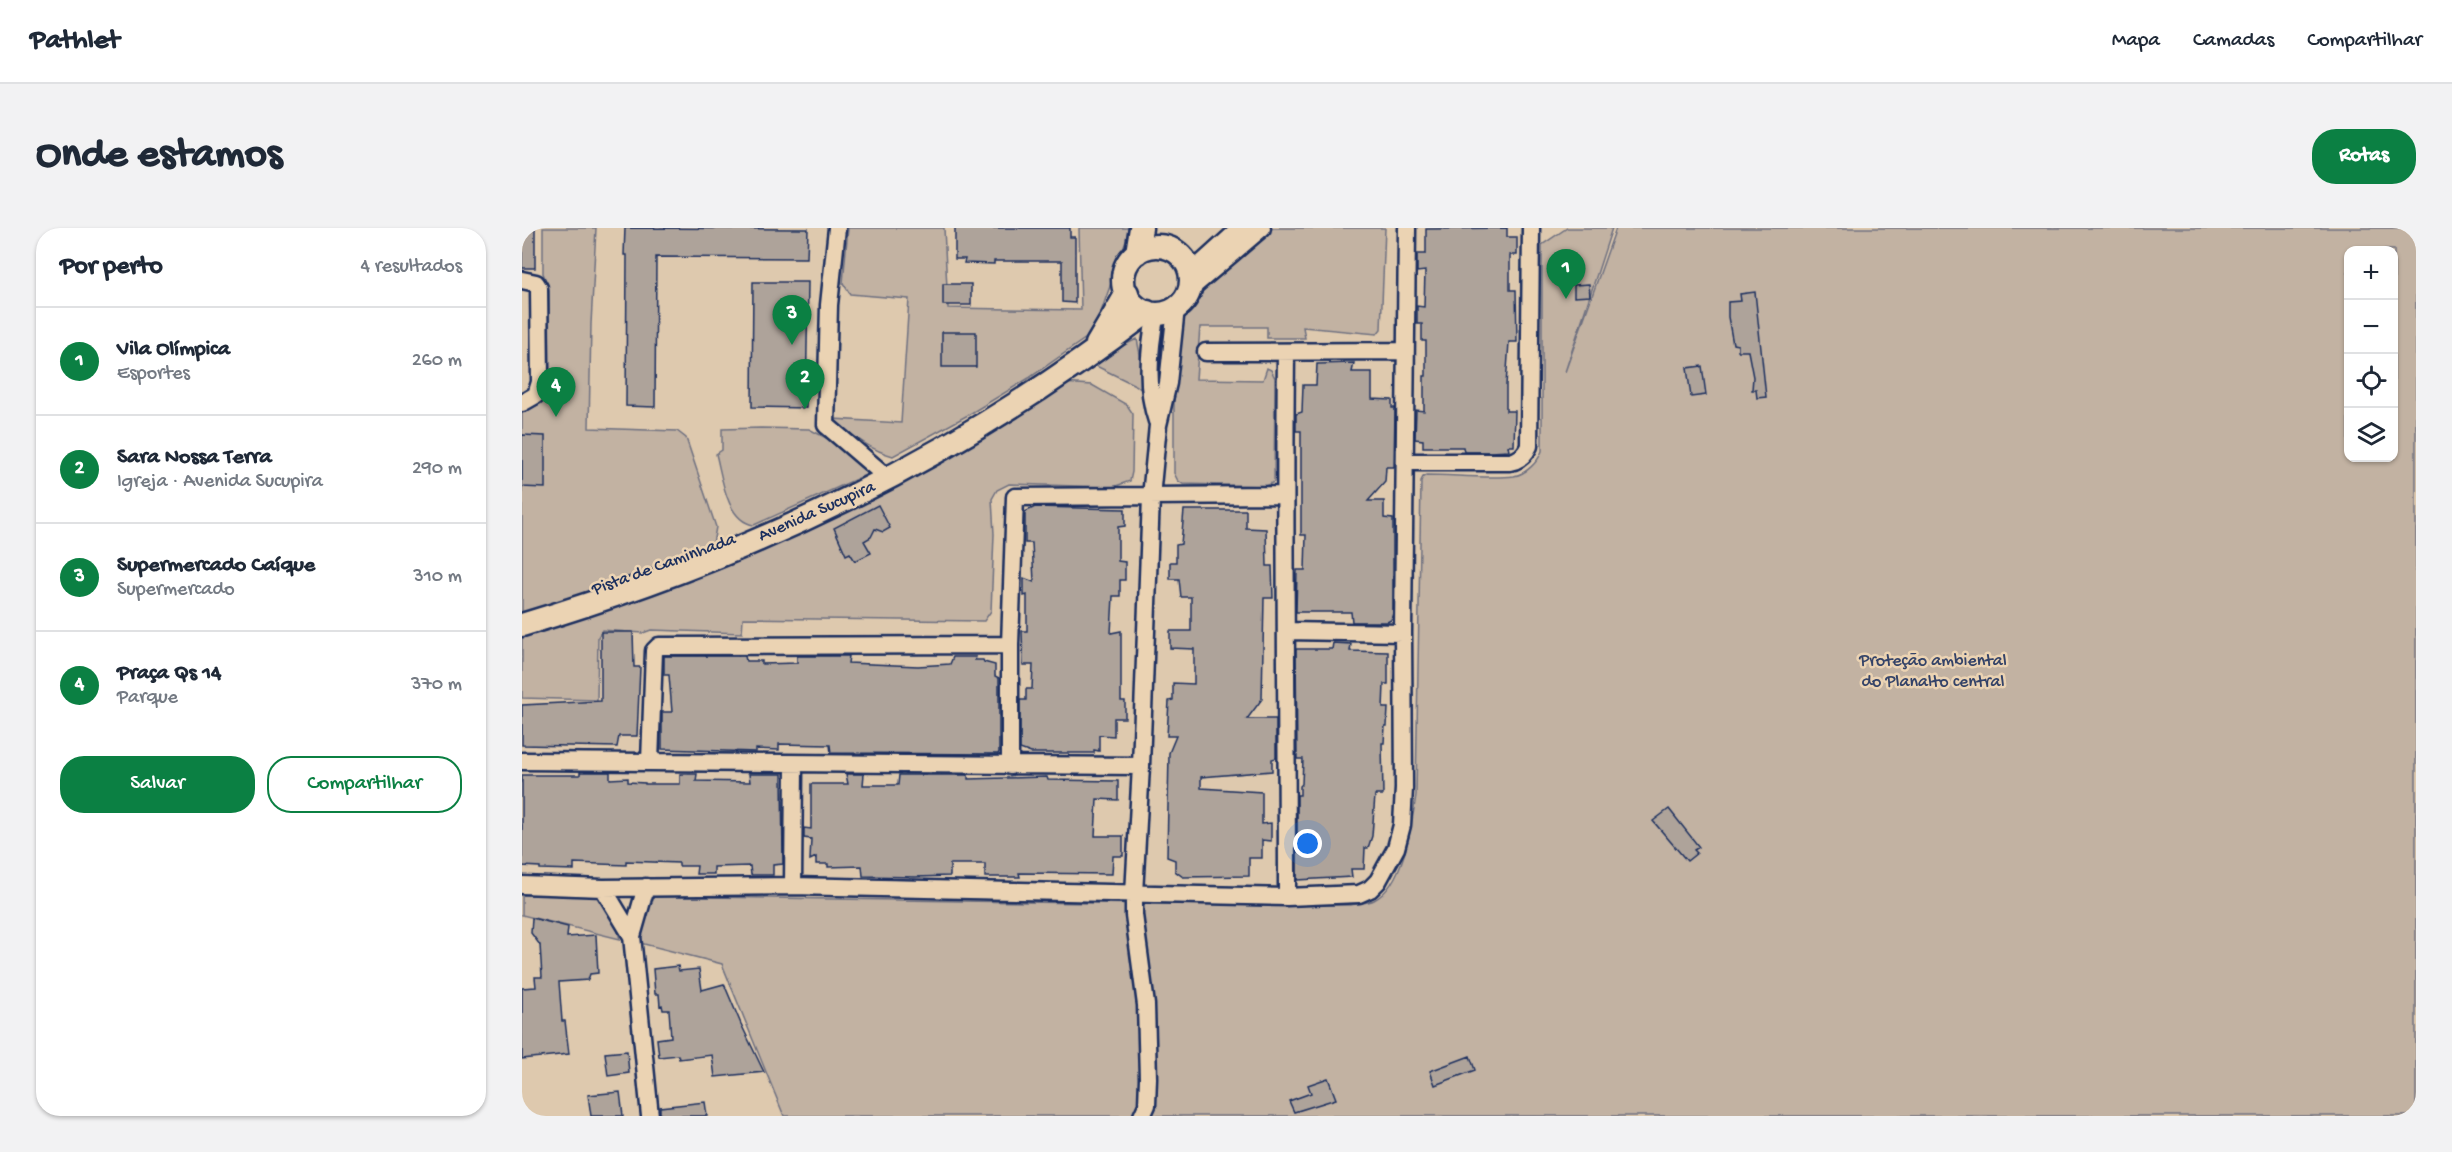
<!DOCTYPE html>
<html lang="pt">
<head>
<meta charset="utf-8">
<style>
	body { margin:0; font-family:"Gochi Hand",sans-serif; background:#f2f2f3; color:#1f2937 }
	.controls { position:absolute; right:18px; top:18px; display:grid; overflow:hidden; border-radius:12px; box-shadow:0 2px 4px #0004 }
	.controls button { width:54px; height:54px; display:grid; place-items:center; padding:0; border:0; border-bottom:2px solid #e0e1e3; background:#fff; color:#1f2937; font:30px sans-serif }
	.you { position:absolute; left:786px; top:616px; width:21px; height:21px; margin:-15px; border:4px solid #fff; border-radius:50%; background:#1a73e8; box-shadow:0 0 0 9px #1a73e833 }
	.badge { display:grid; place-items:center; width:39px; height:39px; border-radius:50%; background:#0b8043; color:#fff; font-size:20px; font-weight:700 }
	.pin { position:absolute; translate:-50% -50px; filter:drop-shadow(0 2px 3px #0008) }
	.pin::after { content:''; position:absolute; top:32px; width:21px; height:18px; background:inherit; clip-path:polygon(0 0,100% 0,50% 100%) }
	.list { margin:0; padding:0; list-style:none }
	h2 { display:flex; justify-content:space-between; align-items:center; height:78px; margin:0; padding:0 24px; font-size:26px }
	h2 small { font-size:20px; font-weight:400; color:#747a83 }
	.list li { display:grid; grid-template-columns:39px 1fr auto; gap:18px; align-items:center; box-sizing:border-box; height:108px; padding:0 24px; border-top:2px solid #e0e1e3 }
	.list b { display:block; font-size:22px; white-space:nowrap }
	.list p { margin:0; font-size:20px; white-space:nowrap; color:#747a83 }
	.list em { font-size:20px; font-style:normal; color:#747a83 }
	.actions { display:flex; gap:12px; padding:18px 24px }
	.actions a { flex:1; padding:14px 0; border:2px solid #0b8043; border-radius:24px; text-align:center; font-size:21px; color:#0b8043 }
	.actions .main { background:#0b8043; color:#fff }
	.icon { flex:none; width:33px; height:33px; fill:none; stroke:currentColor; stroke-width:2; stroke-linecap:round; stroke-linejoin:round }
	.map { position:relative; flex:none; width:1894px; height:888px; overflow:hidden; border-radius:24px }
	header { display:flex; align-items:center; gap:36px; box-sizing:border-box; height:84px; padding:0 30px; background:#fff; border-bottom:2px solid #e0e1e3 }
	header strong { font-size:28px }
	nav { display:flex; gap:33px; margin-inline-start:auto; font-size:21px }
	.intro { display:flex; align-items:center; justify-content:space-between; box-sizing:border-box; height:144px; padding:0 36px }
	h1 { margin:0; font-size:42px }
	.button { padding:15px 27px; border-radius:24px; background:#0b8043; color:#fff; font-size:21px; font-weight:700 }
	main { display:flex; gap:36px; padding:0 36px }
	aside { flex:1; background:#fff; border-radius:24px; box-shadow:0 2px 4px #0004 }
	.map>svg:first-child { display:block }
	.green { fill:#c2b2a2; stroke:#6e7080; stroke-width:1.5; fill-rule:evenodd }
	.building { fill:#aea39a; stroke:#1b2f5e; stroke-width:1.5 }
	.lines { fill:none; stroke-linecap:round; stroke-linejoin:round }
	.street-casing { stroke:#1b2f5e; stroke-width:21 }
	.secondary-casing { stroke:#1b2f5e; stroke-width:27 }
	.street { stroke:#ebd3b3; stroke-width:16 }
	.secondary { stroke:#ebd3b3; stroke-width:22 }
	.labels { text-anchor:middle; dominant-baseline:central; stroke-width:5; stroke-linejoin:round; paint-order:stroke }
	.street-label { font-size:18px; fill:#1b2f5e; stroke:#ebd3b3 }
	.park-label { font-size:18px; fill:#344368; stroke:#ebd3b3 }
</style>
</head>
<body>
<header>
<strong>Pathlet</strong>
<nav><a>Mapa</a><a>Camadas</a><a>Compartilhar</a></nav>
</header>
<div class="intro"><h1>Onde estamos</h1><a class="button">Rotas</a></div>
<main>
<aside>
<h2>Por perto<small>4 resultados</small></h2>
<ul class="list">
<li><span class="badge">1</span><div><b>Vila Olímpica</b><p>Esportes</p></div><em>260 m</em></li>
<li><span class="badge">2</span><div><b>Sara Nossa Terra</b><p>Igreja · Avenida Sucupira</p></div><em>290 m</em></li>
<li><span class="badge">3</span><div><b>Supermercado Caíque</b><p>Supermercado</p></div><em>310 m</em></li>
<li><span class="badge">4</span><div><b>Praça Qs 14</b><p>Parque</p></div><em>370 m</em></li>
</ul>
<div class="actions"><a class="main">Salvar</a><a>Compartilhar</a></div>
</aside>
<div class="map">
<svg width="1894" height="888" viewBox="0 0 1894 888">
	<rect width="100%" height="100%" fill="#dec9ae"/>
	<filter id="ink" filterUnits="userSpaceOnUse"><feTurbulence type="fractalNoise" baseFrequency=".0167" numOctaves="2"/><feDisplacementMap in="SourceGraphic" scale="12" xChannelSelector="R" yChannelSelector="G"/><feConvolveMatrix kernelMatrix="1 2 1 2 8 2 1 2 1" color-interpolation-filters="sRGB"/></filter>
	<g filter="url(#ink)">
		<path class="green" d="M21,0h53l-5,96 -2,104 88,3 9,7 30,89 -3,17 -5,7 -186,65v-210l19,-6 9,-19 -1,-91 -6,-17z
			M326,0h96l4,80 133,2 -2,-82h49l-2,12 -26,75 -14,23 -57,40 -61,37 -75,41c-24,-6 -42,-22 -61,-37l69,4 8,-124 -59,-5 -7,-11z
			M740,0h123l-4,101 -4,5 -74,-7 2,11h-38v-11h-67l-4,52 67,1 4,-12 4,2 4,8 -1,104 -9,4 -82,-2 -5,-3 -4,-8v-82l6,-79z
			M1045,0h45l-47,144 51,-144h800v888h-1632l-62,-152 -82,-21 8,-47 503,8 200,1c7,-2 17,-2 23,-5 30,-15 38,-76 42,-105l5,-314 2,-4 4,-2c26,0 64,4 87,1 12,-2 24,-14 28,-25v-206zM1826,22h46v208h-46z
			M615,111l11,57 -11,-10 -49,-24z
			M540,155l30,2 35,20 6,9 -1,58 -2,9 -17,6 -104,-3 -12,6 -5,9 2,35 -3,77 -7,10 -241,-3 -1,15 -91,-3 -8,3 -41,-3 -4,7 -1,63 -75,-2v-70l187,-61z
			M239,200l48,1 23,12 40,31 -118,53c-28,-4 -32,-49 -38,-71l6,-4v-21z
			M73,666l21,31 4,14 -98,-24v-20z"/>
		<path class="building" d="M0,0h13v40h-13z
			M103,0l183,1 -1,29 -151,-1 -1,150 -29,-1 1,-151h-3z
			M433,0h115v9h5v66l-13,-1v-41h-68v3l-30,-1 1,-4h-10z
			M985,0v9h10v18h-7v35h6l1,52h-8l-3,43v26h9l-1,35h-6l1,5 -18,1h-27l-1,-5h-40v-7l-8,-1 1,-29 8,1v-35h2v-35h-4v-17h-5v-18l7,1 1,-36 -8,1v-18h9v-25z
			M231,54h55l-2,126 -54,-1z
			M421,56h28v21h-28z
			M1067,56l1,12 -16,1v-12z
			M1233,64l11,105 -9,1 -1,-8h-4l1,-13 -5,-26h-10v-6l-5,-1 -5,-27v-15l13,-1 -1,-7z
			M420,104h34v35h-34z
			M832,135l-2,9h20v27l20,1v8h3l-1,59h-8l-1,15 -17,19h16v17l9,1v94l-2,7 -4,2h-35l-1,-10h-55l1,-42h8l1,-35h-5v-104h-5v-17l6,-2 1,-27h13l1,-21z
			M1180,138l4,29 -15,2 -4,-29z
			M0,207l23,1v52l-23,-1z
			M356,277l12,23 -7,4 -8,-3 -4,8 -7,4 7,12 -16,8 -5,-8 -4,2 -12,-27z
			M513,279l90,2v17l-7,1v34l7,1v18h-5v16h-7l-2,37 10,-2v70h4v17h-11v18l-15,-1v16l-5,-1v3h-63l-11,-4v-49h6v-11h6l1,-24h-10l-1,-34h5v-36l-3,1v-18l10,4 -2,-39h-7v-31z
			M662,282h62v18l20,1 1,37h5l1,32h-9l-2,101 -15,20h29v39l-4,1v12l-71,6v11l61,4v32l9,-1v18l-9,-1v18h-13v18l-66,1 -8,-6v-11l-8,-3 2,-104 7,-17h-9l2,-35 4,-1v-17l21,1v-35l-24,-1v-17h21v-34h-10l-2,-18h-9v-17h6v-17l5,-1z
			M79,404h32l1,35h6l-3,69h-18l-2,11 -95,-2v-40l79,-4z
			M811,415l18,1 -1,7 38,1v32h-4l-1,24h5l-1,18h-2l-1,17h-2l1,52h-8l-3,41 -4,12h-3l-1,21h-13l1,8 -55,3v-85h3v-9l2,-2 1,-25h-6l-1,-110h36z
			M142,428h81l1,5h16v3l35,-1v-7h52l-1,7 70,3 32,-2 3,-7h23l-1,3h8l1,2 11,3v11l4,2v74l-1,2 -167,-1 -1,-8 -51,-1v6l-23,-1v3l-94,-3v-37h10l-3,-37h-5z
			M58,544h30v7l18,-1v4l17,1v1h35v-10h17l-1,7 54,1 -1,-8h33l1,90 -10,1v10h-22l-1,-9 -36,1v7h-18l1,-8h-18v-3l-53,-2v4l-52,-2v7l-34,-1v-2l-18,-1v-91h58z
			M324,546h18l-1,11h35l1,-10h69v4l79,-2 1,3 70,1v19l-21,-1 -2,37h28v20h-10l-1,18 -93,-1 1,4h-35v-13h-35v12l-35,1 -52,-1 -1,-10 -34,1v-3h-12v-7l-6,3 1,-21 -7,-1v-10l7,1v-45h37z
			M1147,581l30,38 -5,3 3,3 -10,8 -34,-40z
			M10,690l36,9 -1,10 29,-2 2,38 -8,1 -2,6 -29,2 3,39h3l4,33 -47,5v-71l14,-1 -1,-10h7l-2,-32 -9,-12z
			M156,738l1,5 20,-2 3,21 22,-6 17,40 23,48 -49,5 -3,-22 -33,4 -1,-4 -19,2 -2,-18 14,-2 -2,-27h-6l-1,-5 -2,1 -1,-12h-4l-2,-25z
			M105,823l2,22 -21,3 -3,-23z
			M948,828l5,14 -40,15 -5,-14z
			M806,850l8,21 -42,13 -5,-11 22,-8 -3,-8z
			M98,864l3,24h-32l-3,-21z
			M183,874l2,14h-47v-9z"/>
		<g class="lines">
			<defs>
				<path id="street" d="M315,0l-8,77 -3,120 63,54
					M0,52l14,3 3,5 1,94 -4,13 -14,8
					M634,85c-7,35 -11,74 1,108
					M652,87l12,-14 9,-16 67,-57
					M684,124l199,-1
					M764,125c-2,181 1,362 1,544
					M883,234h105c10,-2 15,-7 19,-16l2,-218
					M765,403l116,2
					M0,533l128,1 4,-111 5,-5 351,-1 5,-148 269,-2
					M128,534l491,4
					M488,538v-121
					M0,657l81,3 190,-2 494,11 72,-3 11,-5 8,-8 18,-33 6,-23 2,-37 -1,-155 4,-405
					M271,658l1,-121
					M124,659l-14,49 18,180
					M81,660l29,48
					M620,888l5,-11 1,-27 -2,-73 -12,-90v-21l7,-128 10,-269 7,-72 10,-42 8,-75"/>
				<path id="secondary" d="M601 52a34 34 0 1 1 68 0a34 34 0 1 1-68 0Z
					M615,25l4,-25
					M669,49l54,-49
					M575,116l30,-51
					M0,397c229,-68 436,-167 625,-313"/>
			</defs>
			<use href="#street" class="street-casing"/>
			<use href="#secondary" class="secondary-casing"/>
			<use href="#street" class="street"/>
			<use href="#secondary" class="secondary"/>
		</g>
	</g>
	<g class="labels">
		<g class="street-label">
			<text transform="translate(295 284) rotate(-24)">Avenida Sucupira</text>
			<text transform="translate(142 337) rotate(-20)">Pista de Caminhada</text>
		</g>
		<g class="park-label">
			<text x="1411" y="433">Proteção ambiental<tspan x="1411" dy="21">do Planalto central</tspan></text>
		</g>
	</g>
</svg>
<div class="controls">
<button>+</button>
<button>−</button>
<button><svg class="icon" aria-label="locate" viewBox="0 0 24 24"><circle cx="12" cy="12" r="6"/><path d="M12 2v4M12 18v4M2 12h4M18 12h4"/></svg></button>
<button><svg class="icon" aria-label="layers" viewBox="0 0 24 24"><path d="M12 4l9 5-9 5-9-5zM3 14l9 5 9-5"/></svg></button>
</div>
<div class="you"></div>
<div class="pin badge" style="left:1044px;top:71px">1</div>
<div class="pin badge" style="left:283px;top:181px">2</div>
<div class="pin badge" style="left:270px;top:117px">3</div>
<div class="pin badge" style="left:34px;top:189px">4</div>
</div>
</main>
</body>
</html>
